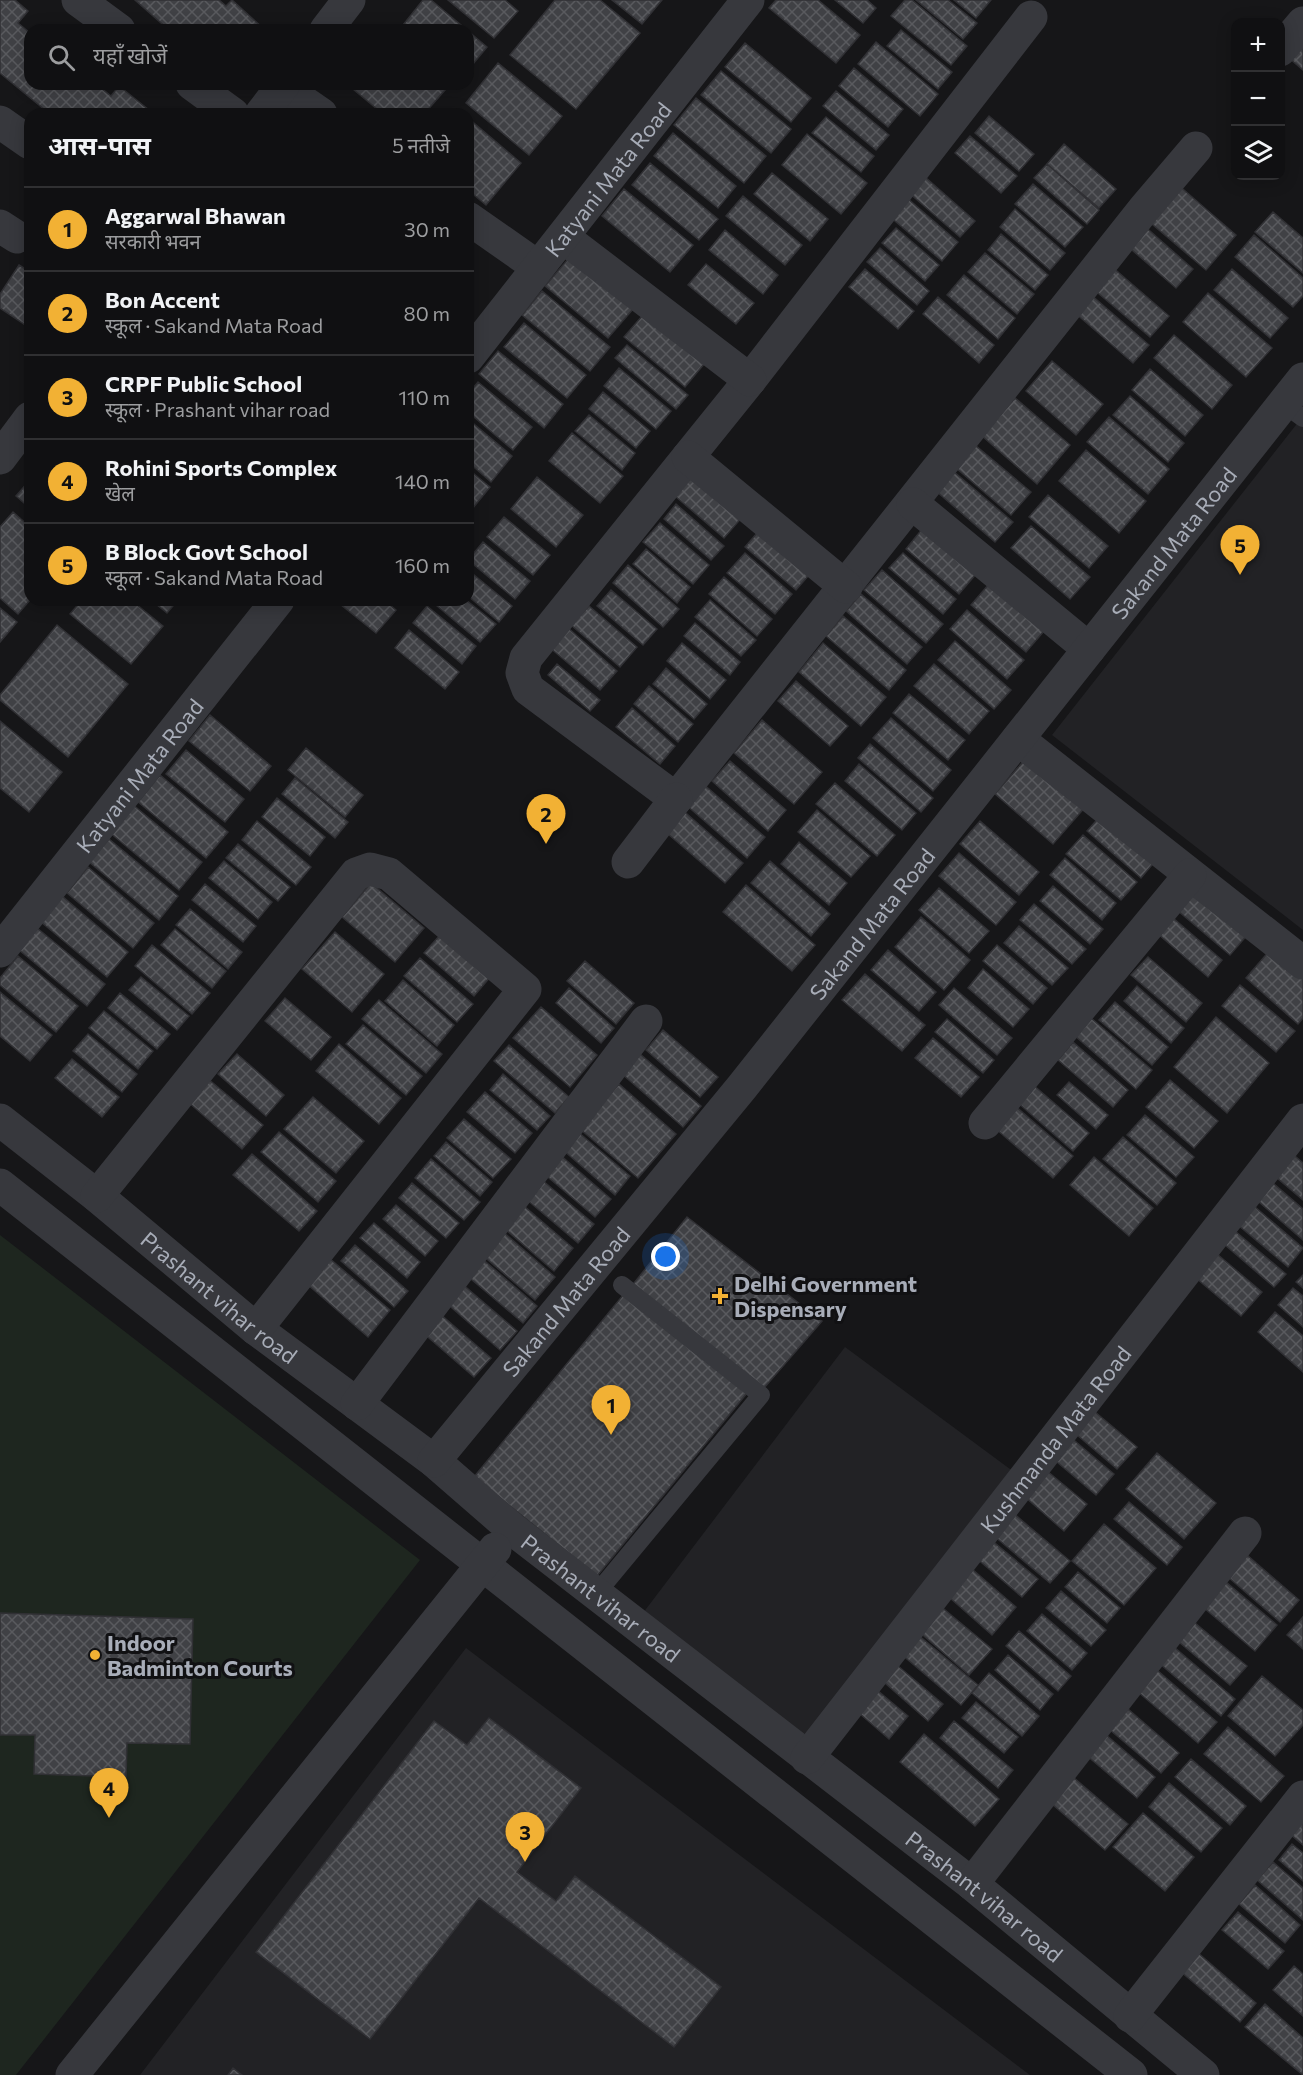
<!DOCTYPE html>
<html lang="hi">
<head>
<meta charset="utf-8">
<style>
	body { margin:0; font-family:Commissioner,"Noto Sans Devanagari",sans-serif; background:#1e1e20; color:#f1f3f6 }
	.controls { position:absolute; right:18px; top:18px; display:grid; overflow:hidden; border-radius:12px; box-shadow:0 3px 15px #0003 }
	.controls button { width:54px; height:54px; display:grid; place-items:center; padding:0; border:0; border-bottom:2px solid #303032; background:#101012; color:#f1f3f6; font:30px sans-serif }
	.you { position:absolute; left:666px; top:1257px; width:21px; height:21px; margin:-15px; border:4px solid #fff; border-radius:50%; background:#1a73e8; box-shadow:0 0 0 9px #1a73e833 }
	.badge { display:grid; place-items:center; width:39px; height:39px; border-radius:50%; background:#f2b134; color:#111; font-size:20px; font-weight:700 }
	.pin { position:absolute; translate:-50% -50px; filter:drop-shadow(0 2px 3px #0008) }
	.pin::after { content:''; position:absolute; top:32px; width:21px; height:18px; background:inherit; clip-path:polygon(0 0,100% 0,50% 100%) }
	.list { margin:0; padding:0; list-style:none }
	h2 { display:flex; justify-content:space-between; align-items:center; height:78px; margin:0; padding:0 24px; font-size:26px }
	h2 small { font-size:20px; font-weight:400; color:#9c9d9f }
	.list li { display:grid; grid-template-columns:39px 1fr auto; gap:18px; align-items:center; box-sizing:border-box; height:84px; padding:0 24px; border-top:2px solid #303032 }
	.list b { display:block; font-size:22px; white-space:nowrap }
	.list p { margin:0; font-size:20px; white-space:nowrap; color:#9c9d9f }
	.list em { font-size:20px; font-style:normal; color:#9c9d9f }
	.icon { flex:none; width:33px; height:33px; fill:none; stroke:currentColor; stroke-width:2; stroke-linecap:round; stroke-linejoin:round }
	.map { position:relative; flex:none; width:1303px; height:2075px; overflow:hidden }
	.search { position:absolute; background:#101012; box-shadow:0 3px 15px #0003; left:24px; top:24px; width:450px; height:66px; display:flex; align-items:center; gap:15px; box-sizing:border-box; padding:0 21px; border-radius:18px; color:#9c9d9f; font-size:22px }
	.panel { position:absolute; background:#101012; box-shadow:0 3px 15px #0003; left:24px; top:108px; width:450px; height:498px; border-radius:18px }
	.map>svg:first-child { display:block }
	.built { fill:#222225 }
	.pitch { fill:#1e261f }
	.building { fill:url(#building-cross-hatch); stroke:#303034; stroke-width:1.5 }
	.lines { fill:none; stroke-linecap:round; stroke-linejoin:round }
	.service { stroke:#37383d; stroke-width:18 }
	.minor { stroke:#37383d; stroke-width:33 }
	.poi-dot { fill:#f2b134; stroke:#111113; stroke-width:2 }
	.labels { text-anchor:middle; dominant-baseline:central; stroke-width:6; stroke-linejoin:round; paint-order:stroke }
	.street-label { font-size:22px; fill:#a8adb8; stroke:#111113 }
	.poi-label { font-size:22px; font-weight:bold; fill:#a8adb8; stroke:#111113; text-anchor:start }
</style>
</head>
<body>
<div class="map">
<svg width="1303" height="2075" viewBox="0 0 1303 2075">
	<defs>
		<pattern id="building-cross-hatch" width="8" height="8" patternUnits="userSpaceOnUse" patternTransform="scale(1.5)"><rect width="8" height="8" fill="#404145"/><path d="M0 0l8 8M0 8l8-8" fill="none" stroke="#595a5e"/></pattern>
	</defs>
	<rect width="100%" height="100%" fill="#161618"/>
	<path class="built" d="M1303,416v514l-251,-195z
		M845,1347l169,125 -211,271 -160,-130z
		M466,1648l564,427h-890z"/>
	<path class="pitch" d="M0,1235l420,325 -404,515h-16z"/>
	<path class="building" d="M0,0h15l13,11 -10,12 12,10v51h66l15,12 8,-10 35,28h-104l-50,-41z
		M135,0h84l7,6 6,-6 33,30h-96z
		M423,0h8l36,30h-68z
		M448,0h57l13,11 -24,27z
		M555,0h45l40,33 -64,76 -66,-54z
		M612,0h50l-20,24z
		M776,0h42l42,35 -24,28 -67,-55z
		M835,0h32l9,8 -13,15z
		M905,0h7l55,46 -16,19 -60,-49z
		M916,0h32l29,23 -14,16z
		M954,0h37l-15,18z
		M901,30l51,42 -14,17 -51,-43z
		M468,31l19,16 -19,23z
		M876,42l62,52 -18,22 -62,-52z
		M745,43l66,55 -20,24 -66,-55z
		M1303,43v27l-14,-12z
		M498,63l64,53 -33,39 -63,-52z
		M854,68l49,41 -15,18 -49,-41z
		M721,71l70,58 -20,24 -70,-58z
		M347,84h91l7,6 -21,24h-41z
		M836,91l53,44 -13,15 -53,-44z
		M696,98l70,58 -22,27 -70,-58z
		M989,116l45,38 -15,17 -44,-38z
		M826,117l48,39 -13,16 -49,-39z
		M468,118l53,45 -35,42 -18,-15z
		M673,133l63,53 -18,22 -64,-52z
		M807,134l60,49 -26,31 -59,-49z
		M970,136l47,40 -16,17 -46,-40z
		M1064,144l52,45 -17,19 -52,-44z
		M650,163l68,56 -19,21 -67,-55z
		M1047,164l52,46 -12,14 -53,-46z
		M916,169l59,52 -15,16 -59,-51z
		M772,173l56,46 -18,22 -56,-47z
		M1033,184l50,43 -18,20 -50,-43z
		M1177,184l59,51 -30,35 -60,-51z
		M624,189l69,56 -23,27 -68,-56z
		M899,191l59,51 -16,19 -60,-51z
		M743,196l59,49 -17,20 -59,-49z
		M1015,209l50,44 -15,17 -50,-43z
		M1273,212l30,26v35l-48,-41z
		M1142,224l51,45 -17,19 -51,-44z
		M896,228l43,37 -14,16 -43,-38z
		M725,230l53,45 -15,19 -54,-44z
		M1001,234l47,41 -13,15 -47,-40z
		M1254,235l49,43v18l-10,11 -58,-50z
		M880,248l49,43 -12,14 -50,-43z
		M985,253l49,41 -17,20 -49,-42z
		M570,257l63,52 -25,29 -63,-52z
		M706,264l48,39 -18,21 -48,-39z
		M19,265l11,7v56l-30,-20v-14z
		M1111,266l58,50 -19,21 -58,-49z
		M865,269l49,42 -16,18 -49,-42z
		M1232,269l56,49 -18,20 -56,-48z
		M964,275l51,43 -17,21 -51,-44z
		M542,291l68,56 -20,24 -68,-56z
		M1208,293l64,55 -26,29 -63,-55z
		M1090,294l59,51 -16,18 -59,-51z
		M938,297l56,48 -15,18 -56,-49z
		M643,315l61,49 -19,23 -61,-50z
		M524,323l62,52 -19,23 -63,-51z
		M1174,335l58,50 -20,24 -58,-51z
		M627,345l61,50 -12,14 -61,-51z
		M498,351l65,53 -19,24 -65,-54z
		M1052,361l51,43 -27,31 -50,-44z
		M619,368l52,43 -15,18 -52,-43z
		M1150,369l53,46 -18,21 -53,-46z
		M478,382l54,45 -19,23 -45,-38v-18z
		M603,392l47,39 -14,17 -47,-39z
		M1130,396l54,47 -16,19 -55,-47z
		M1015,398l55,47 -33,39 -55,-48z
		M589,415l46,38 -13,17 -47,-39z
		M1109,417l60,52 -21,25 -61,-52z
		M468,419l44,37 -21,26 -23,-20z
		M572,433l51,43 -23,27 -51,-42z
		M969,440l62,52 -20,23 -62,-53z
		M1086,450l60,51 -27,32 -60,-52z
		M687,468l56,48 -19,22 -56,-48z
		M468,469l22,18 -22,27z
		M953,471l60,51 -18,20 -59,-51z
		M537,477l46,38 -27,32 -45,-38z
		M30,480v28l-14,-12z
		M1048,495l60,51 -19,22 -60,-51z
		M676,504l48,42 -13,14 -47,-41z
		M13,512l17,15v73l-12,14 -18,-16v-71z
		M504,517l46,38 -17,20 -46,-38z
		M660,523l49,42 -16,19 -50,-42z
		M765,524l50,44 -19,22 -51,-43z
		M1031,526l59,51 -20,22 -59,-51z
		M923,528l53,46 -17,20 -53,-45z
		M483,542l47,39 -15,18 -47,-39z
		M646,549l44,38 -13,16 -44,-39z
		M745,553l47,41 -17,20 -48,-41z
		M903,553l53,46 -13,15 -54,-46z
		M628,565l51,44 -16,18 -50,-44z
		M468,570l44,36 -13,16 -31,-26z
		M882,570l61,54 -17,19 -62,-53z
		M724,577l48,42 -15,17 -48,-42z
		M989,584l55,47 -18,21 -55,-47z
		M611,590l46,39 -14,16 -46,-39z
		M861,594l61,53 -15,17 -61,-53z
		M82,600h49l32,26 -32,38 -61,-50z
		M151,600h27l-11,13z
		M335,600h49l12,10 -20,23z
		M430,600h36l30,24 -16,18z
		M710,600l46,40 -15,16 -46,-39z
		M427,606l49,40 -14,18 -49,-41z
		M589,606l48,41 -17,20 -49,-42z
		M0,608l17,14 -17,20z
		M967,610l57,50 -17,19 -57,-50z
		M843,616l63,54 -17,20 -63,-54z
		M695,623l45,39 -10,13 -46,-39z
		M57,625l71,59 -60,73 -68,-57v-5z
		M567,627l50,44 -17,19 -51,-43z
		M409,630l50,42 -14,17 -50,-41z
		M955,641l56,49 -17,19 -56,-49z
		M682,643l44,37 -16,19 -43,-38z
		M823,643l63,54 -25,29 -62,-54z
		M557,664l43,36 -10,11 -42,-36z
		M934,664l55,47 -20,23 -55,-48z
		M666,668l41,36 -13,15 -41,-35z
		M796,681l52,45 -18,20 -52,-45z
		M649,686l44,38 -15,18 -44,-38z
		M909,694l56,46 -17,20 -55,-47z
		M632,708l43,38 -15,18 -44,-37z
		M210,715l61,51 -21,25 -61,-50z
		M891,718l60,52 -18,21 -60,-53z
		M762,720l60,52 -28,32 -60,-51z
		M0,721l62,51 -33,40 -29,-24z
		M870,744l63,54 -12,14 -63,-54z
		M306,748l57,47 -18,22 -57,-47z
		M186,750l58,49 -19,23 -59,-48z
		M1028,756l58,50 -33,38 -58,-50z
		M730,761l56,49 -18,21 -56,-50z
		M859,764l57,49 -14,17 -57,-49z
		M160,775l68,57 -22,26 -68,-56z
		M295,778l53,44 -13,16 -53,-44z
		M702,783l63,54 -18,21 -62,-54z
		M835,783l60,52 -18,21 -61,-52z
		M277,798l48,39 -15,19 -48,-39z
		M132,804l70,58 -23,28 -70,-58z
		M679,807l64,56 -18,20 -64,-55z
		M817,810l53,46 -19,21 -53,-45z
		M1103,813l53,47 -15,18 -54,-47z
		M257,821l54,46 -15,18 -54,-45z
		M980,821l59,51 -20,23 -59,-51z
		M1083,835l54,47 -16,18 -55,-46z
		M109,839l69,57 -19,24 -70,-58z
		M799,842l48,41 -18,22 -48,-41z
		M238,844l52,43 -12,14 -52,-43z
		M959,853l57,49 -20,23 -57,-49z
		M1065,858l51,45 -14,17 -52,-45z
		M224,861l48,41 -14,17 -49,-41z
		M770,861l60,53 -19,22 -60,-53z
		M88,867l66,56 -21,25 -66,-55z
		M371,883l53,45 -29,34 -53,-45z
		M205,884l51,42 -13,16 -51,-42z
		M1189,884l59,50 -18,21 -59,-50z
		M746,885l69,60 -23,26 -69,-59z
		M1053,886l50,43 -13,15 -50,-43z
		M939,888l50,43 -20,22 -50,-43z
		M62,896l66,56 -21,25 -66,-55z
		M1034,904l52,45 -14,15 -52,-44z
		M190,909l52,43 -14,17 -52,-44z
		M921,917l49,43 -26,30 -49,-43z
		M1173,918l49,42 -14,17 -50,-43z
		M1019,926l49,42 -16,17 -48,-42z
		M37,928l68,56 -18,22 -68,-56z
		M175,929l51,42 -14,17 -51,-43z
		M335,932l49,42 -32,38 -50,-43z
		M441,934l50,42 -17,20 -50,-43z
		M152,945l58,48 -18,21 -57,-48z
		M997,945l50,43 -14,16 -50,-43z
		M1271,949l32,27v42l-5,6 -52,-46z
		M888,950l48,42 -17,19 -48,-41z
		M18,956l60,50 -22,26 -56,-47v-7z
		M1148,957l54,46 -16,19 -55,-47z
		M420,958l53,46 -16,18 -53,-46z
		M585,961l49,42 -18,21 -49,-43z
		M983,969l46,40 -16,18 -45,-39z
		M865,974l60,51 -23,26 -60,-51z
		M141,977l48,39 -12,14 -48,-40z
		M403,980l51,45 -17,21 -52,-45z
		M1240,985l55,46 -19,21 -54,-46z
		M1137,986l47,42 -13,15 -47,-42z
		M569,988l45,40 -13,15 -45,-40z
		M954,988l58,50 -15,17 -58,-50z
		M0,992l52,43 -22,26 -30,-25z
		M120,993l50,41 -13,15 -49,-41z
		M285,998l46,39 -20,23 -46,-39z
		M379,1000l63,54 -16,19 -64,-54z
		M1115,1002l53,45 -16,18 -53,-45z
		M541,1007l56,48 -27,32 -57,-49z
		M104,1011l49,40 -15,18 -49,-41z
		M1216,1017l53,46 -42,50 -53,-46z
		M1091,1018l61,52 -16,19 -61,-53z
		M947,1019l47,41 -11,13 -48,-41z
		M363,1025l59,51 -16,19 -60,-51z
		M663,1030l55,47 -18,20 -54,-47z
		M88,1034l49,40 -15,18 -49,-41z
		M933,1038l46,39 -18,20 -46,-39z
		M1073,1042l55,48 -15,17 -55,-47z
		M339,1044l62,54 -22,26 -63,-53z
		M509,1045l60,52 -14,16 -61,-52z
		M237,1054l47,41 -18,21 -48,-42z
		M640,1054l61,52 -18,21 -61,-53z
		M72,1059l47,38 -17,20 -47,-39z
		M503,1074l47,42 -13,14 -47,-40z
		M207,1078l56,47 -21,24 -55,-48z
		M1170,1080l48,41 -24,27 -48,-41z
		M1069,1082l39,33 -12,14 -39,-34z
		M619,1084l57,50 -38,44 -58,-49z
		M1032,1084l57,49 -16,18 -56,-49z
		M485,1092l47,41 -17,20 -48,-41z
		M313,1097l51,44 -28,32 -52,-44z
		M1015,1106l58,50 -20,22 -57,-49z
		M1145,1115l49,42 -18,20 -49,-42z
		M464,1119l47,40 -18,19 -46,-40z
		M279,1132l57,49 -18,21 -57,-50z
		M578,1132l52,44 -15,19 -52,-45z
		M1123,1137l53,46 -19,22 -54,-46z
		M446,1142l46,40 -12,14 -46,-40z
		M1289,1151l14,12v37l-33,-28z
		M252,1154l65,57 -18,20 -66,-56z
		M559,1154l52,45 -16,18 -52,-44z
		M1094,1157l59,51 -24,28 -59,-51z
		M431,1159l49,43 -16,18 -49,-42z
		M1267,1178l36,31v31l-51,-44z
		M542,1180l52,44 -16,19 -52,-44z
		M412,1183l47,40 -13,15 -47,-40z
		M1248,1201l55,47 -15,19 -56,-47z
		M396,1205l42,36 -13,15 -42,-37z
		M524,1206l49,42 -19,23 -50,-43z
		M687,1217l135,104 -58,67 -134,-100z
		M374,1223l46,39 -13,16 -47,-40z
		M1229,1226l57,48 -12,13 -56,-48z
		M502,1231l53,46 -20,23 -54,-46z
		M355,1245l53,46 -14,16 -53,-46z
		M1211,1249l51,43 -21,24 -51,-43z
		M480,1257l57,49 -14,17 -58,-49z
		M329,1258l61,52 -22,27 -61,-53z
		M1303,1275v13l-7,-6z
		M461,1283l56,48 -17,19 -56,-49z
		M1293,1288l10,8v31l-25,-22z
		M624,1294l123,99 -150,183 -123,-99z
		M1275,1312l28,24v36l-45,-40z
		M439,1313l52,45 -17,19 -52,-45z
		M1089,1407l48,40 -20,22 -47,-40z
		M1069,1436l45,38 -18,21 -45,-38z
		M1157,1453l59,50 -32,36 -58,-50z
		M1047,1471l40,33 -23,27 -39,-34z
		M1129,1502l53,45 -15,18 -53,-46z
		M1007,1508l63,53 -20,22 -63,-53z
		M1104,1524l52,44 -32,37 -52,-44z
		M984,1534l54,45 -16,18 -53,-45z
		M1247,1555l52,45 -19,22 -52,-45z
		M965,1563l51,44 -24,28 -51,-45z
		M1078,1572l42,36 -13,15 -42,-36z
		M1226,1582l51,43 -22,26 -51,-43z
		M1061,1591l45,39 -15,16 -45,-38z
		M939,1605l53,44 -23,26 -52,-45z
		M0,1613l193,6 -3,125 -63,-1 -1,34 -92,-3 1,-39h-35z
		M1042,1614l45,39 -15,17 -45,-39z
		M1303,1617v32l-16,-14z
		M1189,1618l58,48 -17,19 -57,-48z
		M911,1629l67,56 -17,20 -67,-57z
		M1019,1631l52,45 -13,15 -52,-45z
		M1174,1647l61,52 -14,17 -62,-53z
		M1008,1655l45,39 -13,16 -45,-40z
		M891,1660l52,44 -15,17 -51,-45z
		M1150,1664l67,58 -19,21 -67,-57z
		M989,1673l50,43 -17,20 -50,-43z
		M1262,1676l41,34v15l-28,31 -47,-40z
		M871,1685l37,31 -19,23 -37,-32z
		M976,1702l42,35 -14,16 -42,-35z
		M1128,1709l51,44 -18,20 -51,-43z
		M489,1718l92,70 -64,84 39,29 19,-25 146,111 -47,60 -195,-149 -109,141 -114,-87 178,-231 33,24z
		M954,1721l59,49 -15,18 -58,-50z
		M1228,1727l56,49 -23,26 -57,-48z
		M924,1734l75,65 -24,27 -75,-64z
		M1105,1734l50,43 -18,21 -51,-43z
		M1191,1759l55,47 -16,19 -55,-48z
		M1067,1772l61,52 -23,26 -60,-52z
		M1169,1783l53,45 -21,24 -52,-45z
		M1143,1813l51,44 -29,34 -52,-44z
		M1303,1820v25l-19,-16z
		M1292,1844l11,9v28l-24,-21z
		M1273,1862l30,26v32l-46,-40z
		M1255,1885l45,40 -15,18 -46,-39z
		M1238,1912l46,39 -16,18 -46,-39z
		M1197,1952l59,51 -16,19 -60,-51z
		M1294,1966l9,8v42l-30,-26z
		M1265,2004l38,34v37l-58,-48z
		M233,2068l9,7h-14z"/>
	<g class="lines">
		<path class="service" d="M1284,404l19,14
			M596,1594l165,-199 -139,-110"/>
		<g class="minor">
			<path d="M78,0l41,30"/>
			<path d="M1031,17l-281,363 -224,278 -4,15 6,16 148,110 468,-590 52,-61"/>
			<path d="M326,30l23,-30"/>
			<path d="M1280,50l23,-27"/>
			<path d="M192,84l41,30"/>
			<path d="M282,87l39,27"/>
			<path d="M261,114l23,-30"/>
			<path d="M0,122l30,21"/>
			<path d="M468,218l70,49"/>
			<path d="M0,226l17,11"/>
			<path d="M563,237l187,143"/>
			<path id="s1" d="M468,357l280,-357"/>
			<path d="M688,457l158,130"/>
			<path d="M0,458l30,-40"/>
			<path d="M913,504l176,145"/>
			<path d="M1018,739l285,224"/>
			<path d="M628,862l48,-63"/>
			<path id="s2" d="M0,951l278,-351"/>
			<path id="s3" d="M0,1120l97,76 159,133 178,132 77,67 461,356 231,191"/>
			<path d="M985,1123l205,-248"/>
			<path d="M0,1185l1131,890"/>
			<path d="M97,1196l259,-322 14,-5 19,5 136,115 -269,340"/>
			<path d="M357,1404l289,-383"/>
			<path id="s4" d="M434,1461l308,-374 561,-708"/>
			<path id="s5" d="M807,1758l496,-638"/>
			<path d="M972,1884l273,-351"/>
			<path d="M1130,2016l173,-219"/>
			<path d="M72,2075l423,-526"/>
		</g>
	</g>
	<g class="poi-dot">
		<path d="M717 1287h6v6h6v6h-6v6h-6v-6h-6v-6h6z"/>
		<circle cx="95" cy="1655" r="6"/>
	</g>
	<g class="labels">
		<g class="street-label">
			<text stroke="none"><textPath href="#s1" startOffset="226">Katyani Mata Road</textPath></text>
			<text stroke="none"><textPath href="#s4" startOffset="1179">Sakand Mata Road</textPath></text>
			<text stroke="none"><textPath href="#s2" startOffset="224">Katyani Mata Road</textPath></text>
			<text stroke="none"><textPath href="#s4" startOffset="693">Sakand Mata Road</textPath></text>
			<text stroke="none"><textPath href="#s3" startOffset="282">Prashant vihar road</textPath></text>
			<text stroke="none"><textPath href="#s4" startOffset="207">Sakand Mata Road</textPath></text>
			<text stroke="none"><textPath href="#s5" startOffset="404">Kushmanda Mata Road</textPath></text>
			<text stroke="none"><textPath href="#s3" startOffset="768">Prashant vihar road</textPath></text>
			<text stroke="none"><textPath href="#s3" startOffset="1254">Prashant vihar road</textPath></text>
		</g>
		<g class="poi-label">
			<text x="734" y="1283">Delhi Government<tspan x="734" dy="25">Dispensary</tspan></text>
			<text x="107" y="1642">Indoor<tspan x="107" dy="25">Badminton Courts</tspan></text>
		</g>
	</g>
</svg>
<div class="controls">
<button>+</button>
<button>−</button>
<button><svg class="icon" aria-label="layers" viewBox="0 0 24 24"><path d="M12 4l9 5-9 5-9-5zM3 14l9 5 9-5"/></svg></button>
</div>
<div class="you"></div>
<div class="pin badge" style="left:611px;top:1435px">1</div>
<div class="pin badge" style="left:546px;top:844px">2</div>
<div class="pin badge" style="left:525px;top:1862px">3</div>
<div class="pin badge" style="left:109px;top:1818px">4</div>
<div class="pin badge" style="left:1240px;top:575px">5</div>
<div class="search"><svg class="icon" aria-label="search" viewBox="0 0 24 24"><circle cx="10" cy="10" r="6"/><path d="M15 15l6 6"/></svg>यहाँ खोजें</div>
<section class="panel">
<h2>आस-पास<small>5 नतीजे</small></h2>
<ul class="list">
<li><span class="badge">1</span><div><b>Aggarwal Bhawan</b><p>सरकारी भवन</p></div><em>30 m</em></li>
<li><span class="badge">2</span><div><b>Bon Accent</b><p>स्कूल · Sakand Mata Road</p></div><em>80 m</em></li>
<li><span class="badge">3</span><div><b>CRPF Public School</b><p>स्कूल · Prashant vihar road</p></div><em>110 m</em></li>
<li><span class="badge">4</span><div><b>Rohini Sports Complex</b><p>खेल</p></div><em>140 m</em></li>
<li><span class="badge">5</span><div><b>B Block Govt School</b><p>स्कूल · Sakand Mata Road</p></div><em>160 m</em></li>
</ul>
</section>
</div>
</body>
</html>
